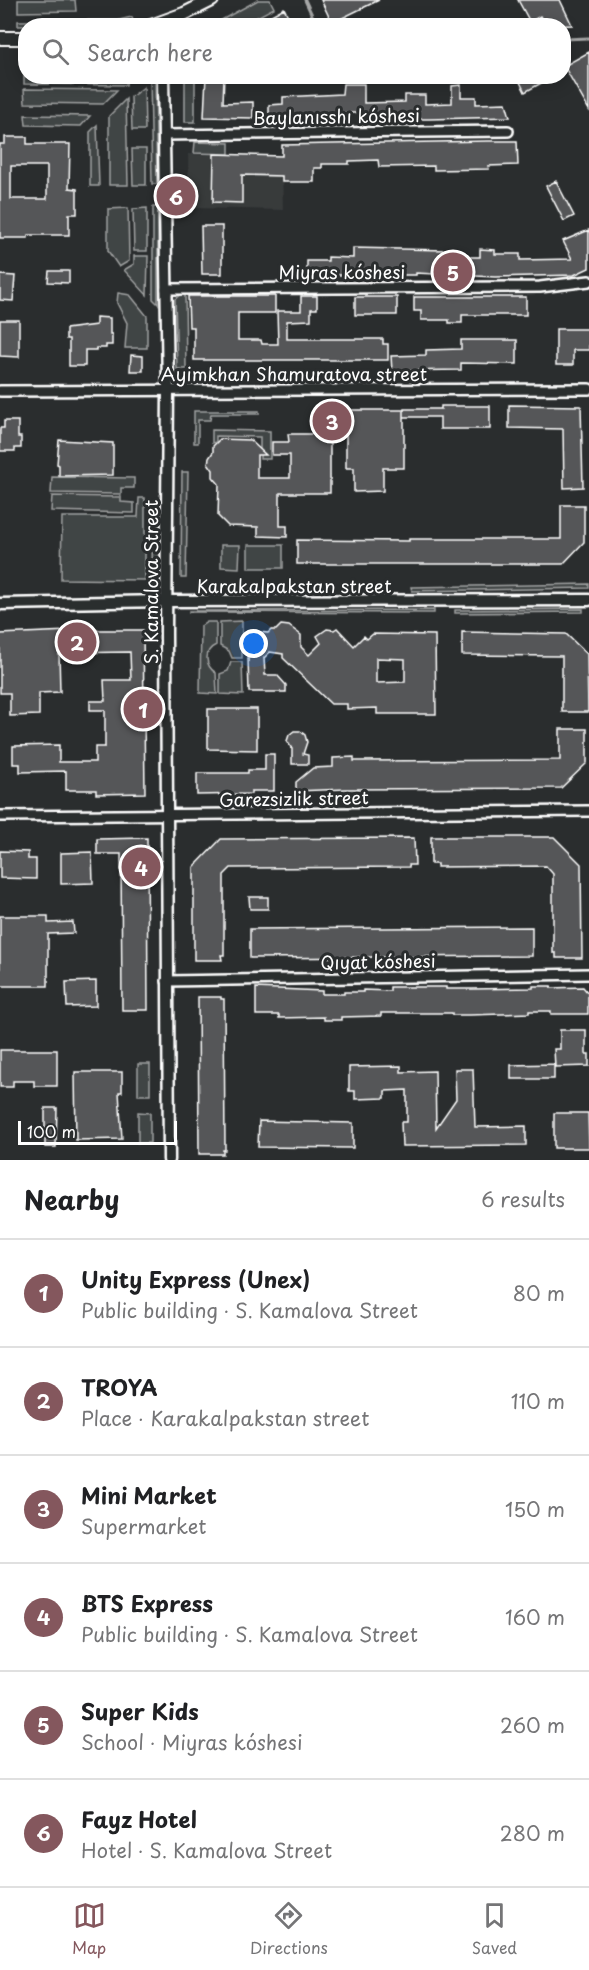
<!DOCTYPE html>
<html lang="en">
<head>
<meta charset="utf-8">
<style>
	body { margin:0; font-family:"Playpen Sans",sans-serif; background:#f2f2f2; color:#202124 }
	.scale { position:absolute; left:18px; bottom:15px; width:159px; box-sizing:border-box; padding-left:6px; border:3px solid #fff; border-top:0; font-size:16px; line-height:21px; white-space:nowrap; color:#fff; -webkit-text-stroke:4px #2a2d2e; paint-order:stroke }
	.you { position:absolute; left:254px; top:644px; width:21px; height:21px; margin:-15px; border:4px solid #fff; border-radius:50%; background:#1a73e8; box-shadow:0 0 0 9px #1a73e833 }
	.badge { display:grid; place-items:center; width:39px; height:39px; border-radius:50%; background:#84575d; color:#fff; font-size:20px; font-weight:700 }
	.pin { position:absolute; translate:-50% -50%; border:3px solid #fff; box-shadow:0 2px 6px #0006 }
	.list { margin:0; padding:0; list-style:none }
	h2 { display:flex; justify-content:space-between; align-items:center; height:78px; margin:0; padding:0 24px; font-size:26px }
	h2 small { font-size:20px; font-weight:400; color:#757577 }
	.list li { display:grid; grid-template-columns:39px 1fr auto; gap:18px; align-items:center; box-sizing:border-box; height:108px; padding:0 24px; border-top:2px solid #e0e0e0 }
	.list b { display:block; font-size:22px; white-space:nowrap }
	.list p { margin:0; font-size:20px; white-space:nowrap; color:#757577 }
	.list em { font-size:20px; font-style:normal; color:#757577 }
	.icon { flex:none; width:33px; height:33px; fill:none; stroke:currentColor; stroke-width:2; stroke-linecap:round; stroke-linejoin:round }
	.map { position:relative; flex:none; width:589px; height:1160px; overflow:hidden }
	.search { position:absolute; background:#fff; box-shadow:0 3px 15px #0003; left:18px; right:18px; top:18px; height:66px; display:flex; align-items:center; gap:15px; box-sizing:border-box; padding:0 21px; border-radius:24px; color:#757577; font-size:22px }
	.sheet { height:726px; background:#fff }
	nav { display:flex; justify-content:space-around; align-items:center; box-sizing:border-box; height:84px; border-top:2px solid #e0e0e0; background:#fff; font-size:16px; color:#757577 }
	nav a { display:grid; justify-items:center; gap:3px }
	nav .on { color:#84575d }
	.map>svg:first-child { display:block }
	.built { fill:#373a3b }
	.green { fill:#414445; stroke:#a0a2a2; stroke-width:1.5 }
	.lines { fill:none; stroke-linecap:round; stroke-linejoin:round }
	.stream { stroke:#a6a7a7; stroke-width:3 }
	.building { fill:#555758; stroke:#fff; stroke-width:1.5; fill-rule:evenodd }
	.minor-casing { stroke:#fff; stroke-width:14 }
	.tertiary-casing { stroke:#fff; stroke-width:15 }
	.secondary-casing { stroke:#fff; stroke-width:16 }
	.minor { stroke:#2a2d2e; stroke-width:9 }
	.tertiary { stroke:#2a2d2e; stroke-width:10 }
	.secondary { stroke:#2a2d2e; stroke-width:12 }
	.labels { text-anchor:middle; dominant-baseline:central; stroke-width:6; stroke-linejoin:round; paint-order:stroke }
	.street-label { font-size:18px; fill:#fff; stroke:#2a2d2e }
</style>
</head>
<body>
<div class="map">
<svg width="589" height="1160" viewBox="0 0 589 1160">
	<rect width="100%" height="100%" fill="#2a2d2e"/>
	<filter id="ink" filterUnits="userSpaceOnUse"><feTurbulence type="fractalNoise" baseFrequency=".0167" numOctaves="2"/><feDisplacementMap in="SourceGraphic" scale="12" xChannelSelector="R" yChannelSelector="G"/><feConvolveMatrix kernelMatrix="1 2 1 2 8 2 1 2 1" color-interpolation-filters="sRGB"/></filter>
	<g filter="url(#ink)">
		<path class="built" d="M188,154l94,2 1,54 -94,-2z"/>
		<path class="green" d="M18,0h57l1,11 -58,1z
			M258,0h12l4,8 -32,17h-24l-2,-2z
			M132,17l1,4 -14,3 -101,2v-5l101,-1z
			M24,65h1l1,11 101,1 -1,8 -102,-1z
			M150,77h5l2,107h-5z
			M185,77h10v45h-10z
			M144,87l1,43h-13l-1,-33z
			M24,89l93,1 -14,14 -78,-1z
			M126,99l2,86h-19v-69z
			M25,115l65,1 -9,10 -55,-1z
			M97,125l2,61h-9v-54z
			M195,142l34,1v11l-35,-1z
			M132,149h14v36h-13z
			M153,207h5v97l-5,-5z
			M128,208l1,53 -10,6 -11,-16v-42z
			M147,208v43h-13l-1,-42z
			M134,256h14l-1,39 -23,-25 10,-6z
			M118,293l12,2 17,21v32h-22l2,-25 -10,-20z
			M181,294h4l1,75h-9l-2,-70z
			M194,411h65v3h-48l-1,6h-12v23h-4z
			M212,430l58,1v28h-10v-22l-44,-1v6l-4,1z
			M182,472h6l-2,106h-5z
			M52,477l82,1v10h-13v6l-70,-1z
			M52,496l69,1v5l13,1v10l-83,-2z
			M139,498h6v82l-84,-1 1,-62h76z
			M153,502h6l-2,71h-5z
			M221,545h19l-1,23 -18,-1z
			M248,545h35v23h-35z
			M589,584v4l-177,3 -1,-4z
			M583,609v3l-128,1v-3z
			M434,610v3l-245,-1v-1z
			M242,621v37h-10l-3,-7 -9,-5v-24z
			M207,622h9v23c-13,6 -11,21 0,28l1,21 -17,-1 1,-67z
			M231,662h11l1,33 -23,-1v-20l8,-3z
			M138,1064h12v31h-12z
			M138,1112l12,1v30h-12z"/>
		<g class="lines">
			<path class="stream" d="M305,0l12,26
				M564,39l25,-1"/>
		</g>
		<path class="building" d="M321,0h58l-47,23z
			M518,0h42l12,25 -18,1 -3,-5 -6,3 -5,-8 -10,6z
			M284,8l9,18h-42l26,-14z
			M589,52v58l-25,-44z
			M206,76h18l-1,27 30,-1v16l-49,-1z
			M517,76h37l-29,16z
			M343,84h21v19l41,-1v-7h20v9l27,-1v-17l9,-1v12h15v7l30,-1 4,14 -81,2h-24v-3l-26,1v-4h-50v4l-60,1v-13l14,-1v-7l59,-3z
			M5,137h22v7h43l-1,44 8,1v25h-8v21h-41v3h-28v-94h5zM11,166h36v33h-36z
			M488,141h29l1,24 -30,1 1,3 -55,1v-4l-55,1 -1,-7 -29,1v3h-27v4h-8v14h-32v-6l-40,-1v28l-29,-1 1,-48 68,2v-11z
			M556,181l18,35 -10,5 -18,-35z
			M201,226h21v48h-20z
			M589,230v38l-15,7 -79,2 -79,-4v2h-109v-14h21v-4l25,1v-10l93,2v12l18,1v-6h16v-8l15,1v4h25v6l52,-1 -9,-18z
			M49,271h20v12l-21,-1z
			M0,275l15,1 -2,25 -13,-1z
			M188,296h87v17h-37v27h23l1,4h16l-1,-33h24v-15h16v13h-6v11l-24,1v18h96v5h5v16h-194v-33h-5z
			M355,297h42v18h-42z
			M414,297h112v18h-64v8h-13v-3h-28v-9h-7z
			M96,317l14,1v16h2v11h-6v3h-10v2h-11v16h-16v-27h-3v-10l30,-4z
			M0,320h19v37l-19,-1z
			M556,329h33v21h-16v15h-17z
			M461,340h56v24l-56,-1v7l-69,1 -1,-15 35,-1v-5l35,-1z
			M131,355l12,1v15h-13z
			M509,405l72,1 2,81 -19,1 -1,-59 -54,-1z
			M441,406h49v23h-50v-12h-36v-8h37z
			M330,410h74v58h-21v23l-29,1v-24h-8v-35l-16,1z
			M4,421h14v16h3v11h-6v3h-15v-23h4z
			M288,434h42v59h-50v33h7v11l-29,-1v-9l-30,-1 -10,-10 1,-32 -6,-7v-7l-5,-7 1,-5 4,-6v-6l7,-7 30,1 16,15h-9v23h33v-23h-18v-13h17z
			M59,440l54,3v32l-54,1v-11l-2,-1z
			M561,505h23v37l-21,22h-266v-24l112,1v-2h152z
			M281,625l8,1 12,9v12l8,8 12,-12 -4,-7 10,-7 7,1 3,-2 17,18 10,-10 3,3 6,-5 62,1 1,79h-59v-6l-30,1v-5h-16l-48,-46v-4l-13,-2 -6,6 1,17h12l9,10v7h-37l-1,-34 2,-5 3,-3 -3,-7 2,-7 6,-4 10,1 3,-3h5zM376,658l29,1v23l-29,1z
			M92,630h51l2,163 -49,1v-4h-30v-19l-46,1v-8h-7v-18l46,-1v17h36v-15h10v-37h-15v-9h15l-1,-21h27l-1,-28 -71,1 1,39 -21,1v22l-29,1v-23h-10v-59z
			M462,632l104,2 21,20 1,58h-26v-56l-100,-1z
			M208,709h49v41l-49,-1z
			M560,729h27v34l-26,25 -215,1 -50,2v-9l17,-14 20,-1v-9l21,-1v4l206,-1z
			M294,731h6l5,4 2,7 -4,12 5,1v9h-16v-15l-5,-8 2,-6z
			M265,754h9v37h-23v3l-54,1v-22h51v-3h17z
			M431,837h123l27,27 1,94h-26v-5h-3v-79l-7,-8 -109,1v-3h-6z
			M147,838l1,172h-26l-1,-156h-24v-15z
			M414,838l1,27h-6v2l-178,1 -7,7v80h-3l1,5h-28v-93l27,-28z
			M0,851l28,1v7h8v20l-36,-1z
			M92,852l1,31 -32,1v-31z
			M249,897h19v12h-18z
			M0,916h48v7l25,-1 1,11 -26,1v52h-48z
			M532,927v29l-282,2v-29z
			M96,981v25l-29,1 -1,-25z
			M533,986h18v2l32,-1 5,6v21h-37v-3h-22v2l-59,2h-18v-2h-71v3l-40,1v3h-17v-3l-45,1v-3h-23v-27l66,3v3h22v-2h19v-2l27,1v-4h56v2h26l61,-1z
			M198,997h23v2h3l1,151h-2v4h-24z
			M560,1030h26v24h3v12l-34,1 -1,-18h6z
			M0,1050h57v36h-23v-5h-21v6h-13z
			M554,1064v15h-43v-14z
			M401,1066v6l34,-1 1,57 20,-29 -1,-30h18l2,58 51,-1v19l-124,1 -1,-24h6v-32l-22,1v7l-30,1v-8h-6v-24z
			M75,1072h47v20h-3l3,47 -46,1z
			M45,1108h12l-1,39h-11z
			M554,1113h34l1,35h-35z
			M259,1121l94,2v25l-95,-1z"/>
		<g class="lines">
			<defs>
				<path id="minor" d="M164,135l344,-4
					M166,289l374,-2 49,-6
					M0,391l589,-2
					M0,816l589,-5
					M167,981l422,-7"/>
				<path id="tertiary" d="M163,76l5,314 -2,243 3,527
					M0,604l166,-3 423,-1"/>
				<path id="secondary" d="M151,26l33,-12 28,-14
					M0,38h26"/>
			</defs>
			<use href="#minor" class="minor-casing"/>
			<use href="#tertiary" class="tertiary-casing"/>
			<use href="#secondary" class="secondary-casing"/>
			<use href="#minor" class="minor"/>
			<use href="#tertiary" class="tertiary"/>
			<use href="#secondary" class="secondary"/>
		</g>
	</g>
	<g class="labels">
		<g class="street-label">
			<text transform="translate(336 116) rotate(-1)">Baylanısshı kóshesi</text>
			<text x="342" y="271">Miyras kóshesi</text>
			<text x="294" y="373">Ayimkhan Shamuratova street</text>
			<text transform="translate(150 582) rotate(-90)">S. Kamalova Street</text>
			<text x="294" y="585">Karakalpakstan street</text>
			<text transform="translate(294 798) rotate(-1)">Garezsizlik street</text>
			<text transform="translate(378 961) rotate(-1)">Qıyat kóshesi</text>
		</g>
	</g>
</svg>
<div class="scale">100 m</div>
<div class="you"></div>
<div class="pin badge" style="left:143px;top:709px">1</div>
<div class="pin badge" style="left:77px;top:642px">2</div>
<div class="pin badge" style="left:332px;top:421px">3</div>
<div class="pin badge" style="left:141px;top:867px">4</div>
<div class="pin badge" style="left:453px;top:272px">5</div>
<div class="pin badge" style="left:176px;top:196px">6</div>
<div class="search"><svg class="icon" aria-label="search" viewBox="0 0 24 24"><circle cx="10" cy="10" r="6"/><path d="M15 15l6 6"/></svg>Search here</div>
</div>
<section class="sheet">
<h2>Nearby<small>6 results</small></h2>
<ul class="list">
<li><span class="badge">1</span><div><b>Unity Express (Unex)</b><p>Public building · S. Kamalova Street</p></div><em>80 m</em></li>
<li><span class="badge">2</span><div><b>TROYA</b><p>Place · Karakalpakstan street</p></div><em>110 m</em></li>
<li><span class="badge">3</span><div><b>Mini Market</b><p>Supermarket</p></div><em>150 m</em></li>
<li><span class="badge">4</span><div><b>BTS Express</b><p>Public building · S. Kamalova Street</p></div><em>160 m</em></li>
<li><span class="badge">5</span><div><b>Super Kids</b><p>School · Miyras kóshesi</p></div><em>260 m</em></li>
<li><span class="badge">6</span><div><b>Fayz Hotel</b><p>Hotel · S. Kamalova Street</p></div><em>280 m</em></li>
</ul>
</section>
<nav>
<a class="on"><svg class="icon" aria-label="map" viewBox="0 0 24 24"><path d="M3 6l6-2 6 2 6-2v14l-6 2-6-2-6 2zM9 4v14M15 6v14"/></svg>Map</a>
<a><svg class="icon" aria-label="directions" viewBox="0 0 24 24"><path d="M12 3l9 9-9 9-9-9zM9 14v-3h6M13 9l2 2-2 2"/></svg>Directions</a>
<a><svg class="icon" aria-label="saved" viewBox="0 0 24 24"><path d="M7 4h10v16l-5-4-5 4z"/></svg>Saved</a>
</nav>
</body>
</html>
